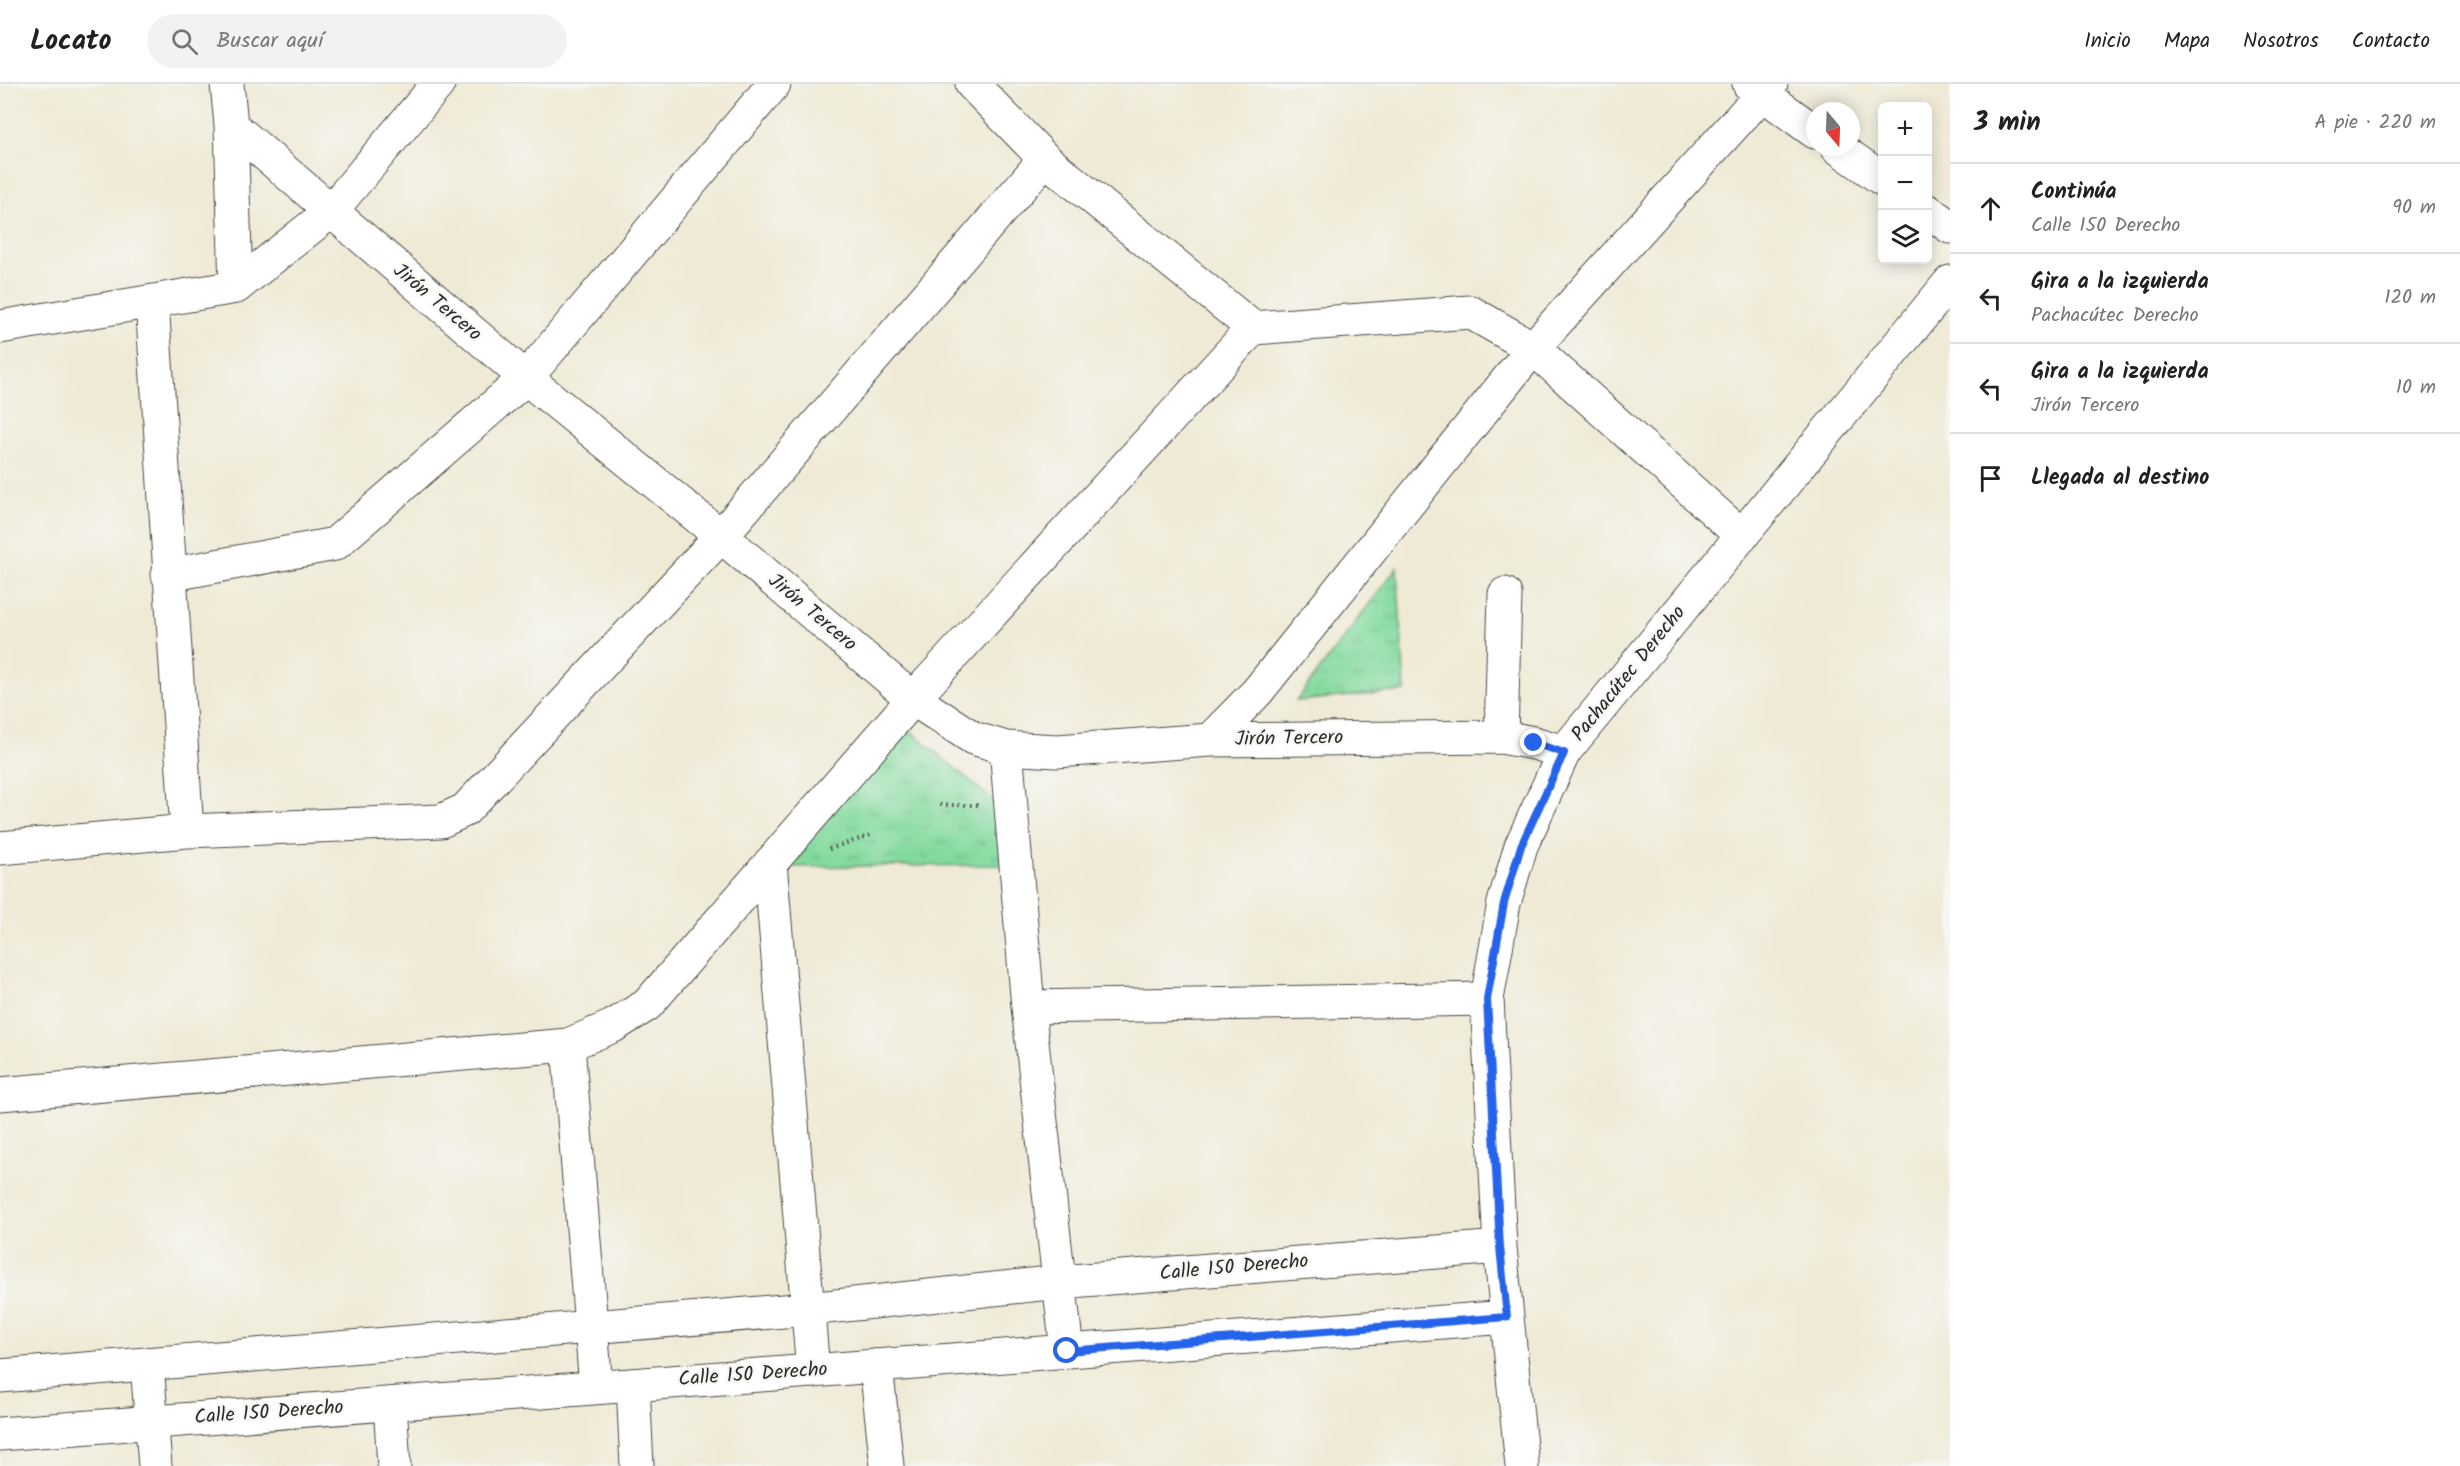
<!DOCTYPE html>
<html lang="es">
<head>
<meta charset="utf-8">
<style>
	body { margin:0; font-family:Kalam,sans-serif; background:#f2f2f2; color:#222 }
	.controls { position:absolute; right:18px; top:18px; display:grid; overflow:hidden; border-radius:9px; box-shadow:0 3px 15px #0003 }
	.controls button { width:54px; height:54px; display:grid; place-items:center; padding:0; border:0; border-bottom:2px solid #e0e0e0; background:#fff; color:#222; font:30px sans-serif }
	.compass { position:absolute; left:1806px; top:18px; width:54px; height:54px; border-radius:50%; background:#fff; box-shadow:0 3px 15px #0003; rotate:161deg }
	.stop { position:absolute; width:18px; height:18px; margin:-14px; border:4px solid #2563eb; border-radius:50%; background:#fff }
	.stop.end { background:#2563eb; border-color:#fff; box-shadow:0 2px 6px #0008 }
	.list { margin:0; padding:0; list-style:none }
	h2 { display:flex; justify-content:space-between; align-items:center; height:78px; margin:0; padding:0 24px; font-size:26px }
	h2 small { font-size:20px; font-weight:400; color:#767676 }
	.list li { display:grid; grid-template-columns:39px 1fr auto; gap:18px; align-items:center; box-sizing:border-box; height:90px; padding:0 24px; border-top:2px solid #e0e0e0 }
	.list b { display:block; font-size:22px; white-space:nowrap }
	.list p { margin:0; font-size:20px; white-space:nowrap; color:#767676 }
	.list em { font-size:20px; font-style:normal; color:#767676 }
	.icon { flex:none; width:33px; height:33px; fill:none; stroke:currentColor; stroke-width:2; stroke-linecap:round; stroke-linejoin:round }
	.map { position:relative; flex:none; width:1950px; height:1382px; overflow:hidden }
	header { display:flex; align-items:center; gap:36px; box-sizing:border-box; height:84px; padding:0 30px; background:#fff; border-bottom:2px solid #e0e0e0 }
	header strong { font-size:28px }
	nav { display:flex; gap:33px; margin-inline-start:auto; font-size:21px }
	.search { width:420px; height:54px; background:#f2f2f2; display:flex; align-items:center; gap:15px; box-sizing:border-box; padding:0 21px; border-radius:33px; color:#767676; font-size:22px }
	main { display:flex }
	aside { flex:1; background:#fff }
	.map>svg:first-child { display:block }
	.park { fill:url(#park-tufts); stroke:#568264; stroke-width:1.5 }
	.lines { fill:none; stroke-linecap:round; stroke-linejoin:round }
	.street-casing { stroke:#484844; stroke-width:35 }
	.secondary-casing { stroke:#484844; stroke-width:35 }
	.path { stroke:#484844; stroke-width:4; stroke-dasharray:1.5 4.5; stroke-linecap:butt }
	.street { stroke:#fff; stroke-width:33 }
	.secondary { stroke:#fff; stroke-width:33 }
	.route { stroke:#2563eb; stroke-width:8 }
	.labels { text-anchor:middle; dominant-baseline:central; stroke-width:4.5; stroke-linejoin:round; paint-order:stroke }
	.street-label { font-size:20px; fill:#2b2b2b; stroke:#f6f6f2 }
</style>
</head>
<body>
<header>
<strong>Locato</strong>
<div class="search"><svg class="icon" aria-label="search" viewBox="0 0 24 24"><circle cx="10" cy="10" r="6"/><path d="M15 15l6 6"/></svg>Buscar aquí</div>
<nav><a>Inicio</a><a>Mapa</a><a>Nosotros</a><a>Contacto</a></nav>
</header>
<main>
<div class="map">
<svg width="1950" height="1382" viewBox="0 0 1950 1382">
	<defs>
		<pattern id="park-tufts" width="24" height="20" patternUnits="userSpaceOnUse" patternTransform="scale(1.5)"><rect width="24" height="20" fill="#82da9e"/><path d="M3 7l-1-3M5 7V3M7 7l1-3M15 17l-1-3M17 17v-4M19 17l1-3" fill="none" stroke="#70bb88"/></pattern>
	</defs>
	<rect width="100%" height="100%" fill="#f6f6f2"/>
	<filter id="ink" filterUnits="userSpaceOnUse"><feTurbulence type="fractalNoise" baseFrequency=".0167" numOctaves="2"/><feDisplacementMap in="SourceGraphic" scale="12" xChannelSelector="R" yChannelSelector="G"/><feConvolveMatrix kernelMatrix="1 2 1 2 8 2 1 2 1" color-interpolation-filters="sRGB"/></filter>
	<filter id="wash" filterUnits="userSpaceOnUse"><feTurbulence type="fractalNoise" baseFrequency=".008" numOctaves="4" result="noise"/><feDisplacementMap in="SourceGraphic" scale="24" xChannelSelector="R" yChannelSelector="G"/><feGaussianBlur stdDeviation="1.35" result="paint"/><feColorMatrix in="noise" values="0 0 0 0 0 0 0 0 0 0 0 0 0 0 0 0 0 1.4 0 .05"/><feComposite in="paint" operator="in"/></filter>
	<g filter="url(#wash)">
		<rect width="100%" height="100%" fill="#efead5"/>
		<path class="park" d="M1397,483l8,124 -109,10z
			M906,643l94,79 3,59 -224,2z"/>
	</g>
	<g filter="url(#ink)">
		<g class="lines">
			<defs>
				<path id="street" d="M227,0l4,41 295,253 195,158 192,163 60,39 33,10 51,3 153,-11 291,-3 33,6 30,9
					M972,0l73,75 208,169 217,-16 63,36 209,188
					M1749,0l66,48
					M231,41l5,162
					M1837,63l45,32
					M1928,127l22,16
					M152,218l35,529
					M0,243l236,-40 94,-75 108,-128
					M168,491l167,-31 191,-166 248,-294
					M1501,653l4,-143
					M1210,656l47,-48 276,-344 238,-264
					M1006,664l22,259 39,344
					M0,764l187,-17 254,-10 24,-11 256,-274 324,-377
					M770,779l43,508
					M1028,923l459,-8
					M568,961l28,342
					M0,1010l568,-49 45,-19 34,-21 266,-306 340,-371
					M147,1280l8,102
					M876,1282l11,100
					M633,1301l4,81
					M390,1320l4,62"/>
				<path id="secondary" d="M0,1292l808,-67 251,-27 441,-35
					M0,1350l1507,-117
					M1522,1382l-22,-219 -13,-248 17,-96 17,-57 43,-94 386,-470"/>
			</defs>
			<use href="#street" class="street-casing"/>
			<use href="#secondary" class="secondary-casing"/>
			<path class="path" d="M940,721h38
				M829,765l42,-14"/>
			<use href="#street" class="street"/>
			<use href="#secondary" class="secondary"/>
		</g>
	</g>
	<g class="lines" filter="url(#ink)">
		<path class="route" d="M1067,1267l440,-34 -7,-70 -13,-248 17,-96 17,-57 43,-93 -30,-10"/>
	</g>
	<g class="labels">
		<g class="street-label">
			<text transform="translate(437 219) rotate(40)">Jirón Tercero</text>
			<text transform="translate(812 529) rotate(40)">Jirón Tercero</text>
			<text transform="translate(1629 590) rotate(-51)">Pachacútec Derecho</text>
			<text transform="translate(1289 655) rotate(-1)">Jirón Tercero</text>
			<text transform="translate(1234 1184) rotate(-5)">Calle 150 Derecho</text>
			<text transform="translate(753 1291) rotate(-4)">Calle 150 Derecho</text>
			<text transform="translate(269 1329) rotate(-4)">Calle 150 Derecho</text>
		</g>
	</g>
</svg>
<div class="controls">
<button>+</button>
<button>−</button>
<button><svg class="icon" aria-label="layers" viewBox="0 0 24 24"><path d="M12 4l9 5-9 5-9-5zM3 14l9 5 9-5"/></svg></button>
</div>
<svg class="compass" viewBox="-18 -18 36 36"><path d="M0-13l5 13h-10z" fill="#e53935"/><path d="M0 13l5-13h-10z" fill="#767676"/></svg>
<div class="stop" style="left:1067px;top:1267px"></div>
<div class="stop end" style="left:1534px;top:659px"></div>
</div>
<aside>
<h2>3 min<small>A pie · 220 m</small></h2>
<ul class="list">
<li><svg class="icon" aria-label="ahead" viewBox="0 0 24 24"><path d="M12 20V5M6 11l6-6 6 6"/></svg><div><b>Continúa</b><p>Calle 150 Derecho</p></div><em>90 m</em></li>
<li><svg class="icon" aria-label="left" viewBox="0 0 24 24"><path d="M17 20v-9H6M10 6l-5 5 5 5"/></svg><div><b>Gira a la izquierda</b><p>Pachacútec Derecho</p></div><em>120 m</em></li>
<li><svg class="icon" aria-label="left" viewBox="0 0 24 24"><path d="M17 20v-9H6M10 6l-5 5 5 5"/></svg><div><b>Gira a la izquierda</b><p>Jirón Tercero</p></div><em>10 m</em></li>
<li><svg class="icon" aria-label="arrive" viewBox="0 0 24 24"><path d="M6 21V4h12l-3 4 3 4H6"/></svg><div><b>Llegada al destino</b></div></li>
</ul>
</aside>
</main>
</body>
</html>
